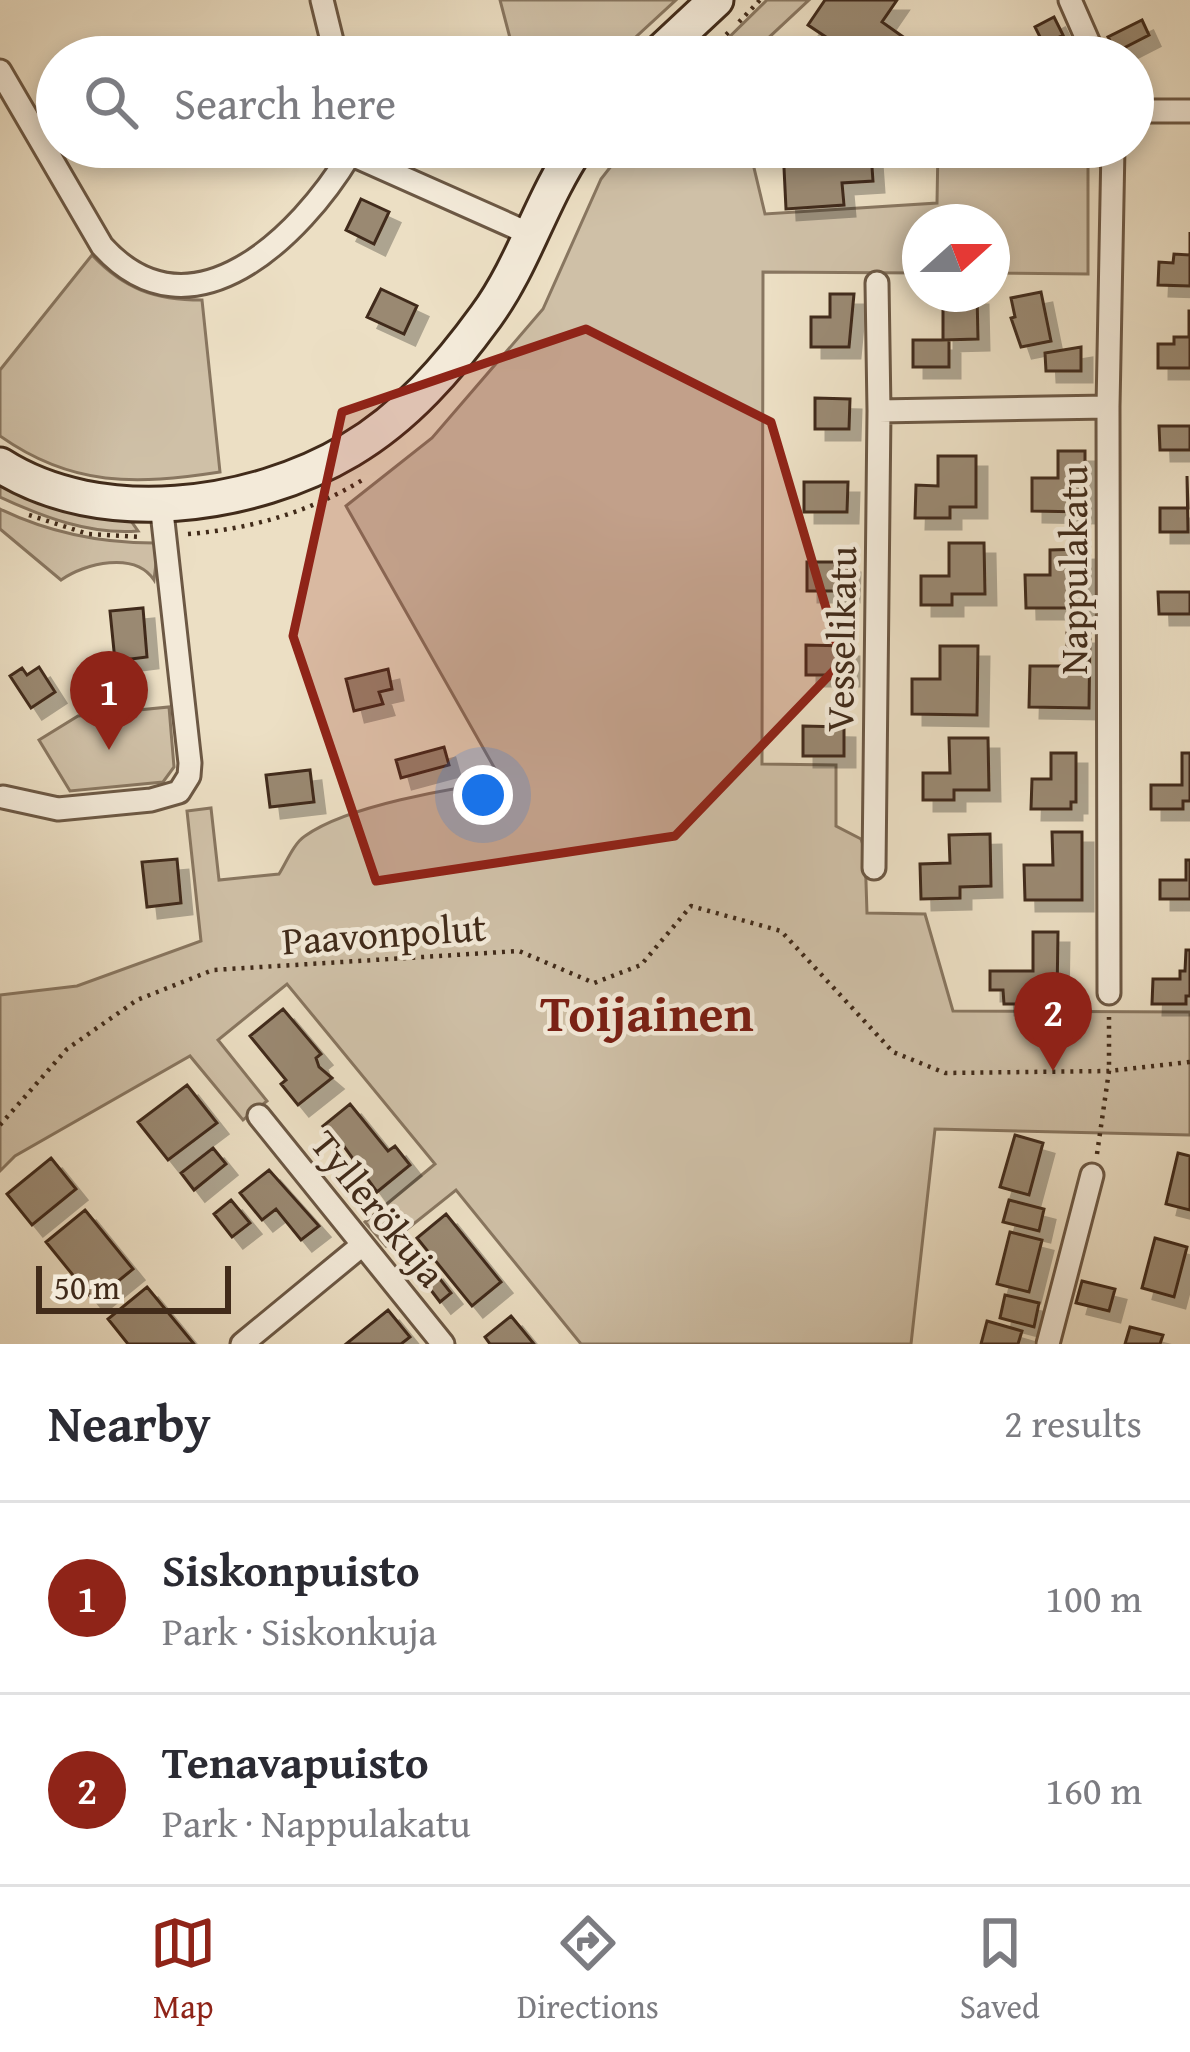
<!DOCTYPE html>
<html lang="en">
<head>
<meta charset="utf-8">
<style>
	body { margin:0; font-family:"Gentium Book Plus",serif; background:#f2f2f3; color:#2b2b33 }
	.compass { position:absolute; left:902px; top:204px; width:108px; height:108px; border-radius:50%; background:#fff; box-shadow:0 6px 18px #0003; rotate:69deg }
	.scale { position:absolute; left:36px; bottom:30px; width:195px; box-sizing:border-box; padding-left:12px; border:6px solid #412b1a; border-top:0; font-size:33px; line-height:42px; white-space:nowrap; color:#412b1a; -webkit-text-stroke:9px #f3ead9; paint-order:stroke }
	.you { position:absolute; left:483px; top:795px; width:42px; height:42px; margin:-30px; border:9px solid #fff; border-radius:50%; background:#1a73e8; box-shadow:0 0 0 18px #1a73e833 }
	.badge { display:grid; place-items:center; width:78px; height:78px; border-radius:50%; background:#8f2418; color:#fff; font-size:39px; font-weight:700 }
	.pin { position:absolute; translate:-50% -99px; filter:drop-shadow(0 3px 6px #0008) }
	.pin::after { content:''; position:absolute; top:63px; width:42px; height:36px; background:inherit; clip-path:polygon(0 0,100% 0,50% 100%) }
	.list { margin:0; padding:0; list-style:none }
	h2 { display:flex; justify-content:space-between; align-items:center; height:156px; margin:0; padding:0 48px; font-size:51px }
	h2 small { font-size:39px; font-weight:400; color:#7c7c81 }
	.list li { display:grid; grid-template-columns:78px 1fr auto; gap:36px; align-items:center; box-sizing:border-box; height:192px; padding:0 48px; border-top:3px solid #e1e1e2 }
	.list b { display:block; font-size:45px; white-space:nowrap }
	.list p { margin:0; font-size:39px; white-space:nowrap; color:#7c7c81 }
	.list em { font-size:39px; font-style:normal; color:#7c7c81 }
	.icon { flex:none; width:66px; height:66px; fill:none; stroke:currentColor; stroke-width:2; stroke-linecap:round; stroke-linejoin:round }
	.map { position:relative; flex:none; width:1190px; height:1344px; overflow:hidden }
	.search { position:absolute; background:#fff; box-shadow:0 6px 18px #0003; left:36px; right:36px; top:36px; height:132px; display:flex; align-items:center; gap:30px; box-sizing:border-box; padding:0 42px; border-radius:66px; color:#7c7c81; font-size:45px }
	.sheet { height:540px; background:#fff }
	nav { display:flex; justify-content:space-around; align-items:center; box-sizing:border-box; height:168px; border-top:3px solid #e1e1e2; background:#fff; font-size:33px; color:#7c7c81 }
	nav a { display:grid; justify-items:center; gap:6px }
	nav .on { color:#8f2418 }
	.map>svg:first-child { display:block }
	.green { fill:#cfc0a7; stroke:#887660; stroke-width:3 }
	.building { fill:#9a8972; stroke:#412b1a; stroke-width:3; filter:url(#shadow) }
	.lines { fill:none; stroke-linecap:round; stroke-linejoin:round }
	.street-casing { stroke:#6c5844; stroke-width:27 }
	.secondary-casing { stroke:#412b1a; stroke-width:39 }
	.path { stroke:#412b1a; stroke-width:4.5; stroke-dasharray:3 6; stroke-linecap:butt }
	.street { stroke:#f3ead9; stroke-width:21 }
	.secondary { stroke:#f3ead9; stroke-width:33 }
	.marked { fill:#8f2418; fill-opacity:0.2; stroke:#8f2418; stroke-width:9; stroke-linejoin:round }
	.labels { text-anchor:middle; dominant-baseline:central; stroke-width:9; stroke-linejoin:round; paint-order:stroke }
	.street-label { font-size:39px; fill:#412b1a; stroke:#f3ead9 }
	.district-label { font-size:51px; font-weight:bold; fill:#7a1f14; stroke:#f3ead9 }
</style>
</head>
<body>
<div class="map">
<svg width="1190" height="1344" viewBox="0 0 1190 1344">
	<defs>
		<filter id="shadow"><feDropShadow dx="11" dy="11" stdDeviation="0" flood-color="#0004"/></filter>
	</defs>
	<rect width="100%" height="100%" fill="#ecdfc4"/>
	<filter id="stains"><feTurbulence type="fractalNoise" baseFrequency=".00167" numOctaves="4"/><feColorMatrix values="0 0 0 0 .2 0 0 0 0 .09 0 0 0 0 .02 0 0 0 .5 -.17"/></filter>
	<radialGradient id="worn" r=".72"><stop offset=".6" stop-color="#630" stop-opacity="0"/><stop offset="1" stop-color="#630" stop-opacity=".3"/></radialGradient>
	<path class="green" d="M500,0h176l-62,57h-99z
		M767,0h42l-61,57h-39z
		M626,147h123l16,67 172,-11 1,-56h150v127l-96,-1v-51h-72v51l-157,-1 -1,492 74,1v61l25,13 4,12 2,62 58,1 28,97 237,1v123l-255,-6 -24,215h-330l-125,-154 -70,56 -21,-24 70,-58 -148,-180 -69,56 49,61 -24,19 -53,-64 -175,100 -15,15v-176l77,-9 124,-45 -14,-130 24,-3 8,72 60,-6c7,-11 15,-31 26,-38 42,-30 147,-49 198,-53l-157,-277 86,-68 111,-129 58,-130z
		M92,255c32,34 63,45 110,45l18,172c-84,13 -148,15 -220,-36v-66z
		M0,483l68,28 63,10 7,10c-48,4 -95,-14 -138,-34z
		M0,509c50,24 99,34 154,34l4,4 -4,33c-19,-29 -69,-17 -93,0l-61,-51z
		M169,707l5,60 -11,15 -93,9 -31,-51 39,-24z"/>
	<path class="building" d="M825,0h72l-15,22 24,17 -12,18h-9l-18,-12 -11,12 -48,-32z
		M1054,17l9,18 -19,10 -9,-18z
		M1142,20l7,15 -33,17 -8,-15z
		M783,147h59l1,8 28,-2 2,28 -31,2 2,22 -58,4z
		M361,199l28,13 -15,32 -28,-14z
		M1190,232v54l-32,-1 1,-23 14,1 1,-9 16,1z
		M381,289l36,17 -13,28 -37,-17z
		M1041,292l10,49 -30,6 -10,-29 4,-1 -4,-19z
		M830,294h24l-5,53h-38v-30h19z
		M943,294h34l1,45 -35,1z
		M1189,311h1v57h-32v-24h16v-7h15z
		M913,340h36v27h-36z
		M1081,347v24h-35l-1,-18z
		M815,398l35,1 -1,30h-34z
		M1159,426h31v24h-30z
		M1058,451h27v61l-53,-1v-33h26z
		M938,456h38v51h-26v11h-35l1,-33 22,1z
		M1187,476l1,56h-28v-24h28z
		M804,482h44l-1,30h-43z
		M949,543h35l1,51h-33v11h-31v-29h28z
		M1084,549l1,59h-59l-1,-33h25v-25z
		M807,562h42l-1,29h-41z
		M1158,592h32v22h-31z
		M143,608l4,49 -32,4 -5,-50z
		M1067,633h23l-1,75 -60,-1 1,-41h37z
		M806,645l42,1v29h-42z
		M940,646h38l-1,69 -65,-1v-35h28z
		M39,667l16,25 -24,16 -21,-32 12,-8 5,7z
		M388,669l4,20 -13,3 4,12 -29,7 -8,-32z
		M803,726l41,1v29h-41z
		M949,738h39l1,52h-35v10h-31v-27h27z
		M444,747l5,18 -48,13 -5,-18z
		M1051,753h25v49h-5v7h-40l1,-30h19z
		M1182,753h8v48h-7v8h-32v-24h31z
		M310,770l4,32 -44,5 -4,-32z
		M1052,832h30v68h-57l-1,-35h29z
		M990,834l1,52 -31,1v11l-39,1 -1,-35 30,-1 -1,-28z
		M177,859l4,44 -34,4 -5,-45z
		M1186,860h4v39h-30v-19h26z
		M1033,932h25l-1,64h-8v8h-45l-1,-14h-13v-19h43z
		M1186,950h4v46h-4v8h-34l1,-25h27v-8h5z
		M283,1009l38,45 -5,4 3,9 13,11 -34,27 -17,-21 5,-4 -36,-44z
		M187,1085l30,38 -49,37 -30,-38z
		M350,1104l38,47 7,-5 15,19 -33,27 -34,-47 -20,-19z
		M1015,1135l28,8 -14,52 -29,-8z
		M213,1148l13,16 -32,26 -13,-17z
		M1178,1153l12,3v54l-24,-6z
		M51,1158l25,31 -44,36 -25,-31z
		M269,1170l50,56 -18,14 -25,-31 -14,11 -22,-27z
		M231,1200l19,23 -18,14 -18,-23z
		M1009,1200l35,9 -5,22 -36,-9z
		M85,1210l48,59 -39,32 -48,-59z
		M446,1214l55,68 -29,24 -55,-68z
		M1010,1232l32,8 -13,52 -32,-8z
		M1155,1238l32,9 -13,50 -32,-9z
		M432,1269l19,24 -11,9 -19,-25z
		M1082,1281l33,8 -6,22 -33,-8z
		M147,1287l47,57h-66l-20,-25z
		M1005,1295l34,8 -5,24 -34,-9z
		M388,1310l22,27 -9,7h-55z
		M511,1316l23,28h-44l-5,-7z
		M987,1321l35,10 -4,13h-37z
		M1130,1327l33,8 -3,9h-35z"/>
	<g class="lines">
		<defs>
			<path id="street" d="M322,0l14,57
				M1070,0l25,57
				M0,71l102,175c89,99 199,-10 248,-92
				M1133,111h57
				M350,147v7l180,80
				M877,283l2,128
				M3,797l55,12 93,-9 28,-8 10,-16 1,-13 -29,-260
				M874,868l5,-457 229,-4
				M1109,993l-1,-586 5,-260
				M259,1116l184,228
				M242,1344l119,-98
				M1048,1344l44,-169"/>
			<path id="secondary" d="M655,57l61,-57
				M0,465c100,64 253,43 350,-15 56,-33 99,-83 136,-134 38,-52 55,-116 91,-169"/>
		</defs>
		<use href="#street" class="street-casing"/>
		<use href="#secondary" class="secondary-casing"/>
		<path class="path" d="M739,22l21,-22
			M713,47l18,-17
			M29,515l59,19 53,3
			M188,534c63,-5 122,-22 176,-55
			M0,1125l67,-76 70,-49 76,-30 306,-19 75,32 47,-18 50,-59 90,25 112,121 52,21 164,-2 81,-9
			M1097,1154l12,-83v-54"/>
		<use href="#street" class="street"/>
		<use href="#secondary" class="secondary"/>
	</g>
	<path class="marked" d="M586,329l185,93 71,240 -167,174 -299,45 -83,-245 49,-224z"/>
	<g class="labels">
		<g class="street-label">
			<text transform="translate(1072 570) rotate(-90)">Nappulakatu</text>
			<text transform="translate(840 639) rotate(-89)">Vesselikatu</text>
			<text transform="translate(384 933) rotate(-4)">Paavonpolut</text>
			<text transform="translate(379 1208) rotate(51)">Tyllerökuja</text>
		</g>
		<g class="district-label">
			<text x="647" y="1012">Toijainen</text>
		</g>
	</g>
	<rect width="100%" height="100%" filter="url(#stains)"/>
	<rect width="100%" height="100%" fill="url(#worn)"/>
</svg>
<svg class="compass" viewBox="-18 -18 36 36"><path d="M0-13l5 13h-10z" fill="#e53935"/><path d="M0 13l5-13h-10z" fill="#7c7c81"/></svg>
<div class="scale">50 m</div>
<div class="you"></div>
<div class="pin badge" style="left:109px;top:750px">1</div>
<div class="pin badge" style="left:1053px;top:1071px">2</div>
<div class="search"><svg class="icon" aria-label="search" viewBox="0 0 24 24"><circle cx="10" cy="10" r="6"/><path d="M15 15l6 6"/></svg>Search here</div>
</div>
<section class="sheet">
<h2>Nearby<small>2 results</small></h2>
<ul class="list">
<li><span class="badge">1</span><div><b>Siskonpuisto</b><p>Park · Siskonkuja</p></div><em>100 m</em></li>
<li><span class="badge">2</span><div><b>Tenavapuisto</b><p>Park · Nappulakatu</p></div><em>160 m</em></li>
</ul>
</section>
<nav>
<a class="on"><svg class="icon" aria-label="map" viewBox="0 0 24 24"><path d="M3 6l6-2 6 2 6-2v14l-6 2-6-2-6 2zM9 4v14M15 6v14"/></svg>Map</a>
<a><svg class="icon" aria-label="directions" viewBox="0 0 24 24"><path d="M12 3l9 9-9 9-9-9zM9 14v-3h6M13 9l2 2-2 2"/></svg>Directions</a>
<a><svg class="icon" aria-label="saved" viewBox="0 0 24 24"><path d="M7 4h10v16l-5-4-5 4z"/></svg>Saved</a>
</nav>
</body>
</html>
